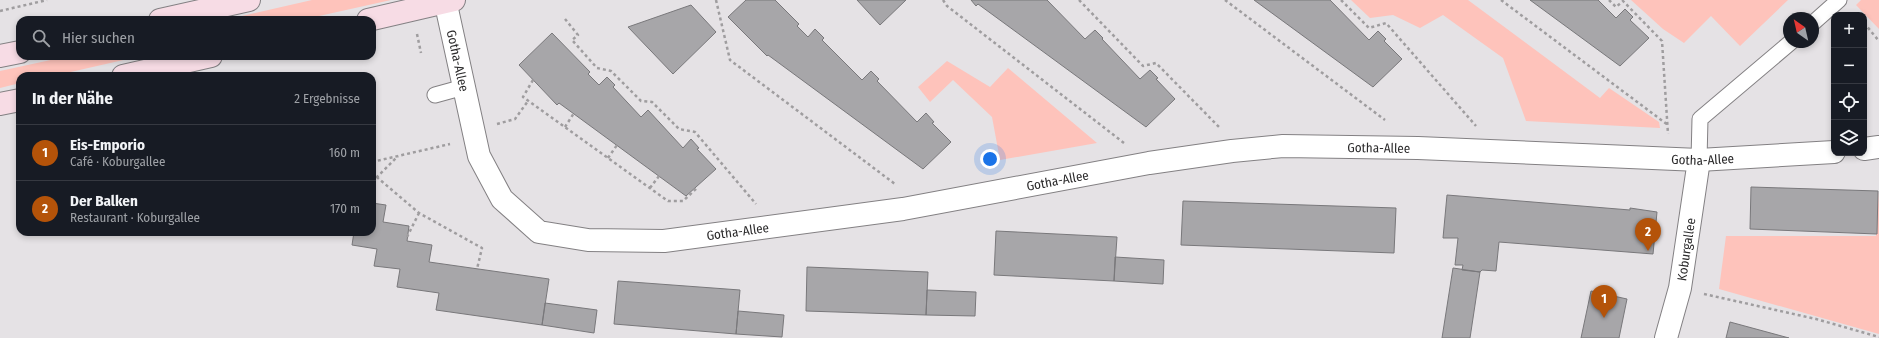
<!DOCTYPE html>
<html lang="de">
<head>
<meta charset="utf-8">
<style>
	body { margin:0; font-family:"Fira Sans Condensed",sans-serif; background:#20242c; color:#f1f3f6 }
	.controls { position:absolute; right:12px; top:12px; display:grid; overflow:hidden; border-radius:8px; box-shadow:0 2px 6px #0003 }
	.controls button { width:36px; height:36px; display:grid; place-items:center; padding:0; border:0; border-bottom:1px solid #363941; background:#171b24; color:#f1f3f6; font:20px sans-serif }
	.compass { position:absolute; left:1783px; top:12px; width:36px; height:36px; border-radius:50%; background:#171b24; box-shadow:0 2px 6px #0003; rotate:326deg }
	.you { position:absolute; left:990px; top:159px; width:14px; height:14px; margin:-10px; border:3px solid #fff; border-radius:50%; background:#1a73e8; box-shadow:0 0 0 6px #1a73e833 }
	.badge { display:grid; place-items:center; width:26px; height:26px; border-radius:50%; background:#b45309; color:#fff; font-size:13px; font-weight:700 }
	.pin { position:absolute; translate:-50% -33px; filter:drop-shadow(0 1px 2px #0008) }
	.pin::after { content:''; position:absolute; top:21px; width:14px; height:12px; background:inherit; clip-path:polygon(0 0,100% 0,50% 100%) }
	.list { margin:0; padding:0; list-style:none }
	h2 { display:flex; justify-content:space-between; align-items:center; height:52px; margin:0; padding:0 16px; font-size:17px }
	h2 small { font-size:13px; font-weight:400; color:#9ea1a6 }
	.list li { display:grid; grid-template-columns:26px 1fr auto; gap:12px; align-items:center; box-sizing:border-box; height:56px; padding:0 16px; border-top:1px solid #363941 }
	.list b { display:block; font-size:15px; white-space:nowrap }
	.list p { margin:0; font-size:13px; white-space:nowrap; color:#9ea1a6 }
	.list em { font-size:13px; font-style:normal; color:#9ea1a6 }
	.icon { flex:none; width:22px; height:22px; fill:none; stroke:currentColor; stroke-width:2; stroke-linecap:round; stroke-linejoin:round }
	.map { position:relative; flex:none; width:1879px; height:338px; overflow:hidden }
	.search { position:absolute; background:#171b24; box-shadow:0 2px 6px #0003; left:16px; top:16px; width:360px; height:44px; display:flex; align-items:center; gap:10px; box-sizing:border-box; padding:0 14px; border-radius:12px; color:#9ea1a6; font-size:15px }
	.panel { position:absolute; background:#171b24; box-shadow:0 2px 6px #0003; left:16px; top:72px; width:360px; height:164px; border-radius:12px }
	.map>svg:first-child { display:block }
	.green { fill:#fec3bb }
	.building { fill:#a7a6a9; stroke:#79787b }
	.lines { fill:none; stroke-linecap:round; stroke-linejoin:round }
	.lane-casing { stroke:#838083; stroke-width:17 }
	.street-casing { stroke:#838083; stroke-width:24 }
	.secondary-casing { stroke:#838083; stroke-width:24 }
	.path { stroke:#9f9d9f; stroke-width:2.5; stroke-dasharray:3 3; stroke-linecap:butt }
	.lane { stroke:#fff; stroke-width:15 }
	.street { stroke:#fff; stroke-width:22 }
	.secondary { stroke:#f7dce5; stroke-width:22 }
	.labels { text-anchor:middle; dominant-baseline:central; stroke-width:3.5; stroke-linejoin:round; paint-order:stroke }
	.street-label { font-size:13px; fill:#2b2a2b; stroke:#f3eff2 }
</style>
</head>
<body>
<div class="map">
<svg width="1879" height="338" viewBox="0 0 1879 338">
	<rect width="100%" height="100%" fill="#e5e2e5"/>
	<path class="green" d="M312,0h79l-90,20h-76z
		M1351,0h117l132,98 9,-10 50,34 1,6 -134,-7 -23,-63 -60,-43 -23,13 -27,-13 -23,3z
		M1631,0h157l-48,46 -29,-30 -27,27 -21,-14z
		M1861,0h18v29l-23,-24z
		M69,56h72l-88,20h-33v7l-20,5v-17z
		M947,61l43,26 18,-19 89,75 -97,17 -8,-43 -39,-37 -23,22 -12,-15z
		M1879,191v143l-160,-45 7,-53h150z"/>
	<path class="building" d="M746,0h29l24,24 -2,2 11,11 7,-8 9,9 -2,2 40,40 9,-9 8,8 -2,2 40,41 9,-9 8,9 -2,1 19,19 -28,27 -155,-114 -1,1 -39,-39z
		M857,0h49l-26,25z
		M971,0h76l38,39 10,-9 8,8 -1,1 38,40 10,-9 8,8 -2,1 19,20 -29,28 -168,-123 -2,2z
		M1254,0h76l39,40 9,-9 8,8 -2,2 18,18 -29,28z
		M1530,0h68l18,18 9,-9 8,8 -3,3 19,18 -29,28z
		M691,5l25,27 -43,42 -45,-47z
		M552,33l38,39 -2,2 11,11 8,-8 8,8 -2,2 28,30 7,-7 35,38 8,-9 8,9 -2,1 19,20 -30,27 -127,-93 -2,2 -38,-40z
		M1751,187l127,4 -1,43 -127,-5z
		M1447,195l183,15v-2l27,4 -4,42 -154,-12 -3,29 -14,-1 -2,2 -18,-2 1,-5h-8l3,-27h-15z
		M1183,201l213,7 -2,45 -213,-8z
		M372,203l14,2 -3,17 26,4 -2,15 25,4 -3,17 120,17 -7,46 -106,-15 3,-17 -42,-6 3,-18 -26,-3 3,-17 -25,-4 2,-13h18z
		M996,231l121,6 -3,44 -120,-6z
		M1115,257l49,3 -1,24 -49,-3z
		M807,267l121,5 -2,43 -120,-4z
		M1453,268l27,4 -10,66h-28z
		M618,281l122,9 -4,44 -122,-10z
		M927,290l49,2 -1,24 -49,-1z
		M1591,291l36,8 -8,39h-38z
		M545,303l52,7 -3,23 -52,-8z
		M738,311l46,4 -2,22 -46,-3z
		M1730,322l59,16h-63z"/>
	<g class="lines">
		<defs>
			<path id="lane" d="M1813,23l26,-23
				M435,95l29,-8
				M1699,160l1,-41 91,-77"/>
			<g id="street">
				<path id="s1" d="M445,0l34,156 23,43 37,33 49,8 76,1 239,-32 246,-46 83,-12 51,-5 135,2 281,12 135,-8"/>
				<path d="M1864,149l15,-2"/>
				<path id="s2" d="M1666,338l14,-50 19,-128"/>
			</g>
			<path id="secondary" d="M160,20l89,-20
				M368,20l86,-20
				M0,56l20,-4
				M123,76l88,-20
				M0,104l20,-4"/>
		</defs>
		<use href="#lane" class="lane-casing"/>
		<use href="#street" class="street-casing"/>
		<use href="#secondary" class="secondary-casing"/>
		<path class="path" d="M716,0l14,60 165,124
			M943,0l4,6 177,137
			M1079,0l64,66 13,-3 63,64
			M1225,0l160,120
			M1341,0l28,28 17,-5 90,103
			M1501,0l167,125
			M1609,0l7,7 7,-6 39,40 6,93
			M0,11l47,-11
			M565,19l13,16 -6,5 25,28 14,3 30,30 11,1 27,27 16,3 61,72
			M1864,23l15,18
			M417,34l4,19
			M533,80l-10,17 145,104h15l15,-14
			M497,124l18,-5 13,-18
			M565,127l9,-14
			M608,158l9,-13
			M372,162l78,-18
			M372,173l47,40 63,35 -5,21
			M372,182l26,-26
			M650,188l9,-12
			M407,237l12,-24
			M1704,294l112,25 63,18"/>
		<use href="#lane" class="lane"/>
		<use href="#street" class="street"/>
		<use href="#secondary" class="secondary"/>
	</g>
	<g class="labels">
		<g class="street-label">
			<text stroke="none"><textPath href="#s1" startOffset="62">Gotha-Allee</textPath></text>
			<text stroke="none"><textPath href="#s1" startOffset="1106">Gotha-Allee</textPath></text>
			<text stroke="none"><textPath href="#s1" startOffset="1430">Gotha-Allee</textPath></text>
			<text stroke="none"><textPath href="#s1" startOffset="782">Gotha-Allee</textPath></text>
			<text stroke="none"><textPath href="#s1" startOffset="458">Gotha-Allee</textPath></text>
			<text stroke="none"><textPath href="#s2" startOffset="91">Koburgallee</textPath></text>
		</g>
	</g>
</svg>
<div class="controls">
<button>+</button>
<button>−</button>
<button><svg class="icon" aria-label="locate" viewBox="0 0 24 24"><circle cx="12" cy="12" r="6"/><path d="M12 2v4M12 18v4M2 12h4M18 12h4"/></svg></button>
<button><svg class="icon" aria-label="layers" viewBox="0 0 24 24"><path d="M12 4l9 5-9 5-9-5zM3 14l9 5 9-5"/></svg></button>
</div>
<svg class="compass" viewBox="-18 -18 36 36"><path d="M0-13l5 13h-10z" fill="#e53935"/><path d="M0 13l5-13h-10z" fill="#9ea1a6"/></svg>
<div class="you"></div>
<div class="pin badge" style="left:1604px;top:318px">1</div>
<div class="pin badge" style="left:1648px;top:251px">2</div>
<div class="search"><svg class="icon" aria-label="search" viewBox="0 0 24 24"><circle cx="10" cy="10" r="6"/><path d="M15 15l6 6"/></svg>Hier suchen</div>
<section class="panel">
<h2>In der Nähe<small>2 Ergebnisse</small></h2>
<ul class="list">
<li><span class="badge">1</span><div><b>Eis-Emporio</b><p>Café · Koburgallee</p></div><em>160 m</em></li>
<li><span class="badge">2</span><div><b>Der Balken</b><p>Restaurant · Koburgallee</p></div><em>170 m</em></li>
</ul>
</section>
</div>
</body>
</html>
